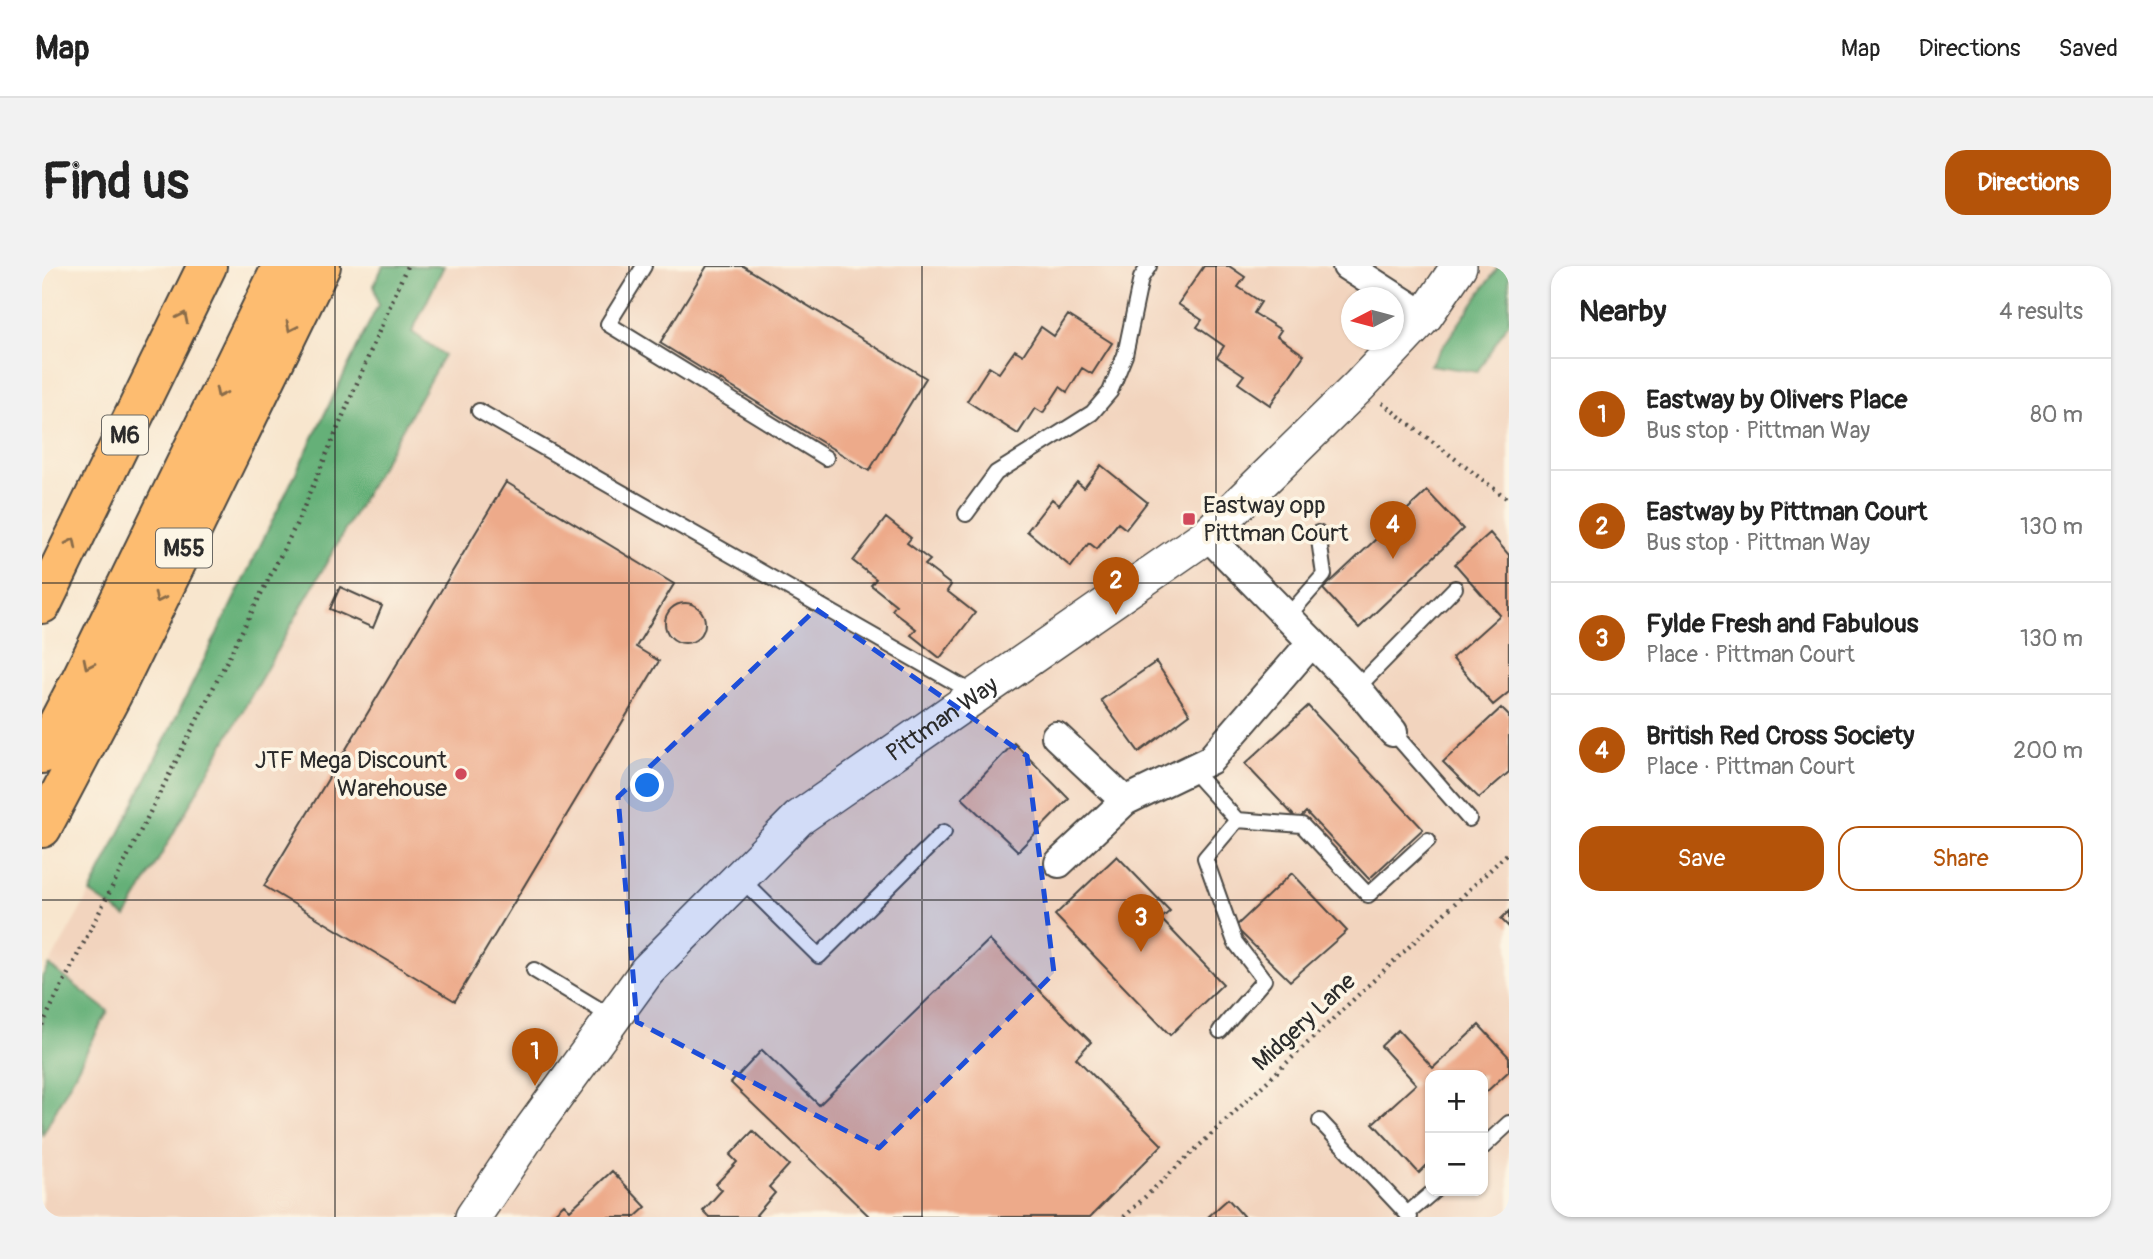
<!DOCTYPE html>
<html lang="en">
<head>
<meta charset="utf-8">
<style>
	body { margin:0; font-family:Pangolin,sans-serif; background:#f2f2f2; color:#222 }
	.controls { position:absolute; right:21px; bottom:21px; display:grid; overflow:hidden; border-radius:14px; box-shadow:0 2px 5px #0004 }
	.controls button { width:63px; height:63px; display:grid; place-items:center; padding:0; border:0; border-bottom:2px solid #e0e0e0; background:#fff; color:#222; font:35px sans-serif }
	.compass { position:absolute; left:1299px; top:21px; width:63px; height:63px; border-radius:50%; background:#fff; box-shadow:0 2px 5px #0004; rotate:264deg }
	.you { position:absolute; left:606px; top:520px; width:24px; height:24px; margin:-18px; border:5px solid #fff; border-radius:50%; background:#1a73e8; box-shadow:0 0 0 10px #1a73e833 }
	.badge { display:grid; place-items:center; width:46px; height:46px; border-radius:50%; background:#b45309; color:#fff; font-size:23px; font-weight:700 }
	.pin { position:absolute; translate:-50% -58px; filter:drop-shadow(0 2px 4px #0008) }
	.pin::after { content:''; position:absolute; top:37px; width:24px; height:21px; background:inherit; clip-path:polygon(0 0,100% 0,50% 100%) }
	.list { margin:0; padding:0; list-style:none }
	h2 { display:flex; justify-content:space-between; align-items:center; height:91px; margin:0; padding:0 28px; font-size:30px }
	h2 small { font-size:23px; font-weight:400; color:#767676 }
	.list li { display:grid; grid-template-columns:46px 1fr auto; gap:21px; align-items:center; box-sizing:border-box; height:112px; padding:0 28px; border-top:2px solid #e0e0e0 }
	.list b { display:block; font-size:26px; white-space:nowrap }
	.list p { margin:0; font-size:23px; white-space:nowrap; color:#767676 }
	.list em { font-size:23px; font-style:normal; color:#767676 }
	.actions { display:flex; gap:14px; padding:21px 28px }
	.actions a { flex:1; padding:16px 0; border:2px solid #b45309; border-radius:21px; text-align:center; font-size:24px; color:#b45309 }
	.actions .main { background:#b45309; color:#fff }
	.map { position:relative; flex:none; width:1467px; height:951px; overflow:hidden; border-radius:21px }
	header { display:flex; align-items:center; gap:42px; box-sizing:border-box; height:98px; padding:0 35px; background:#fff; border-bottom:2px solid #e0e0e0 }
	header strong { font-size:33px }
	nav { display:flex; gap:38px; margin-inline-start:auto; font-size:24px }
	.intro { display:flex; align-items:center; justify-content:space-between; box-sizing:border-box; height:168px; padding:0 42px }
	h1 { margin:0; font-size:49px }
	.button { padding:18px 32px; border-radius:21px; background:#b45309; color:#fff; font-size:24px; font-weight:700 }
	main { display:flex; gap:42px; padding:0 42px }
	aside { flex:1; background:#fff; border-radius:21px; box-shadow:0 2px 5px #0004 }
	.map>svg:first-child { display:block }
	.built { fill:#f2d4be; fill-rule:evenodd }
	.forest { fill:#65b078; stroke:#486e52; stroke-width:2 }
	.building { fill:#edaa8a }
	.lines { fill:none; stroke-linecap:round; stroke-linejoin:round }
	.service-casing { stroke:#4a4743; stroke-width:18 }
	.minor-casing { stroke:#4a4743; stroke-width:32 }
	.tertiary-casing { stroke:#4a4743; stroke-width:38 }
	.motorway-casing { stroke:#4a4743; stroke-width:42 }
	.path { stroke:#4a4743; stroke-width:4.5; stroke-dasharray:2 5; stroke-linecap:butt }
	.service { stroke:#fff; stroke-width:14 }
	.minor { stroke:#fff; stroke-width:28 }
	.tertiary { stroke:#fff; stroke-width:35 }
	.motorway { stroke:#fdbc70; stroke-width:38 }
	.oneway { stroke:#8a6c4a }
	.marked { fill:#1d4ed8; fill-opacity:0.2; stroke:#1d4ed8; stroke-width:5; stroke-dasharray:14 9; stroke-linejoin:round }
	.grid { fill:none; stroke:#2b2b2b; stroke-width:2; stroke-opacity:0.55 }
	.poi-dot { fill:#d1495b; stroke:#fcf5e5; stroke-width:2.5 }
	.labels { text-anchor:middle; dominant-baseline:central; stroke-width:7; stroke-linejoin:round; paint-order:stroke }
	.shield { fill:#fcf5e5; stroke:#6a6863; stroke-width:2 }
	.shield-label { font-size:23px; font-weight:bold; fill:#2b2b2b }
	.poi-label { font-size:24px; fill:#2b2b2b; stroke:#fcf5e5; text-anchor:start }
	.street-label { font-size:24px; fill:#2b2b2b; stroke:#fcf5e5 }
</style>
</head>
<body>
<header>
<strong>Map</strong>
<nav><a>Map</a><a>Directions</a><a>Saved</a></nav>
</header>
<div class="intro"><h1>Find us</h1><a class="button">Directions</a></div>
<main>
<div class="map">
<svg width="1467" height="951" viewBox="0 0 1467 951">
	<rect width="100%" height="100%" fill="#fcf5e5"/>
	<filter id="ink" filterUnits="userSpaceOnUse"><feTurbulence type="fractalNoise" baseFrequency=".0143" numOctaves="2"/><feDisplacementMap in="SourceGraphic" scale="14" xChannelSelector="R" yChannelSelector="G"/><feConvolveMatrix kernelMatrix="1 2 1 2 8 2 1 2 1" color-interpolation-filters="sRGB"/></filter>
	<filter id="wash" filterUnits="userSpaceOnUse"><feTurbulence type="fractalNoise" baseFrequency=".00686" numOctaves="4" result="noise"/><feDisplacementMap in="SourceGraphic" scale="28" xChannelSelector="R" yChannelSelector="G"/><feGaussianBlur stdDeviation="1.57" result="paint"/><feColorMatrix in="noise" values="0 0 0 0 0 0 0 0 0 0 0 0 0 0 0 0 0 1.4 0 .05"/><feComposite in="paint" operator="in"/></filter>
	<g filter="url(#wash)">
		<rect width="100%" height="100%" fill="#f8e6ce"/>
		<path class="built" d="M402,0h1055l-69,98 47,8 32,-50v895h-1467v-81l66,-125 -59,-46 41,-72 36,24 318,-561 -32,-24zM1310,32h42v42h-42zM1388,809h53v116h-53z"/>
		<path class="forest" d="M341,0h61l-32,66 32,23 -318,562 -36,-24 288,-588 -4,-20z
			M1457,0h10v56l-32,50 -47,-7z
			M7,699l59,46 -66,125v-159z"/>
		<g id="blocks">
			<path class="building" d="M665,0h36l183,112 -57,93 -209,-128z
				M1162,0h25l16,11 -7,10 23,15 -7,11 27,17 -4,6 27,19 -34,50 -32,-22 6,-8 -27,-18 7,-11 -27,-19 5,-7 -24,-16z
				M1026,49l44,28 -20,31 -10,-6 -15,24 -7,-5 -17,26 -8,-5 -17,26 -51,-33 22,-34 10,6 16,-23 8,5 18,-28 13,9z
				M1059,199l46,37 -21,27 -8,-6 -21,26 -8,-6 -18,24 -44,-36 25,-32 7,6 18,-23 7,6z
				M464,216l168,102 -38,63 23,14 -204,340 -191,-115z
				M1385,225l36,38 -104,99 -36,-39z
				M844,252l25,20 -4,5 23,17 -5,5 26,20 -4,6 28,22 -35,45 -29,-23 5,-6 -24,-19 4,-5 -25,-20 5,-6 -23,-18z
				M1448,267l19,22v137l-16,13 -41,-47 48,-43 -45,-51z
				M298,321l42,19 -9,22 -43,-19z
				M623 357a20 20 0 1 1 40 0a20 20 0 1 1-40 0Z
				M1114,396l34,52 -51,38 -38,-52z
				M1266,440l115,123 -54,50 -63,-67 -8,8 -53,-56z
				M1459,442l8,8v56l-30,26 -36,-36z
				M972,477l55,56 -51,52 -56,-53z
				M1075,590l53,55 -9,8 62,65 -53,51 -115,-120z
				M1250,607l55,58 -57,50 -55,-54z
				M1467,645v16l-8,-8z
				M947,674l102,102 -15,16 86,87 -72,72h-220l-139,-134 31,-33 57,55z
				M1437,759l30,32v14l-26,24v-20h-53v87l-11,11 -46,-50 43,-39 -35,-38 17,-16 35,38z
				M711,865l36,34 -20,22 6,6 -19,22 2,2h-49l-6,-6 19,-21 -6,-6 21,-22 -7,-7z
				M570,905l34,36 -11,10h-85l14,-13 6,6z
				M1186,933l16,18h-36z"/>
		</g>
	</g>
	<g filter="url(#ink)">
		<use href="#blocks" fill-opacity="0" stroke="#4a4743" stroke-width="2"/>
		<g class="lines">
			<defs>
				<path id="service" d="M602,0l-36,58 218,134
					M437,145l496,283
					M924,248l30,-41 96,-60 18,-21 15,-37 16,-77 8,-12
					M1245,351l37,-42 -6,-42
					M1315,422l98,-100
					M1351,466l76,87
					M1149,503l46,51 -32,38 30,84 29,38 -44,51
					M1195,554l65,5 66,70 60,-55
					M698,612l79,78 125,-124
					M492,704l78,47
					M1278,855l90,96
					M1441,881l26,-24
					M1365,948l27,-23"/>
				<path id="minor" d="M1305,0l78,50
					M1165,269l150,153 36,44
					M1014,470l69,65
					M1017,597l66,-62 85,-41 102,-118"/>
				<g id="tertiary">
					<path id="s1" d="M431,951l59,-88 115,-158 152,-153 408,-283 152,-149 66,-70 34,-50"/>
				</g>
				<path id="motorway" d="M0,338l165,-338
					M0,488l39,-75 201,-413
					M0,562l70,-133 209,-429"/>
			</defs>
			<use href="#service" class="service-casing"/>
			<use href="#minor" class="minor-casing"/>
			<use href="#tertiary" class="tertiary-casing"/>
			<use href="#motorway" class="motorway-casing"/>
			<path class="path" d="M1340,137l127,97
				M0,759l256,-504 109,-255
				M1082,951l385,-365"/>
			<use href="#service" class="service"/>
			<use href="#minor" class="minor"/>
			<use href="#tertiary" class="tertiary"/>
			<use href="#motorway" class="motorway"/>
		</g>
		<defs><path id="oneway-chevron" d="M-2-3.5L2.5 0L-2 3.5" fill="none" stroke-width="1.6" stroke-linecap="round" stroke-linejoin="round" transform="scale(1.75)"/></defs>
		<g class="oneway">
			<use href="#oneway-chevron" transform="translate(141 51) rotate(-64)"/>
			<use href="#oneway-chevron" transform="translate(249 61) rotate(116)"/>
			<use href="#oneway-chevron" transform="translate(178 127) rotate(116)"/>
			<use href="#oneway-chevron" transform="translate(30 277) rotate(-64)"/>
			<use href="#oneway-chevron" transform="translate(117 332) rotate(116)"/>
			<use href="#oneway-chevron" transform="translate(46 398) rotate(116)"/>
		</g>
	</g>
	<path class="marked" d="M774,343l211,147 27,217 -175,175 -242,-126 -19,-225z"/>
	<path class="grid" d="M293,0v951M587,0v951M880,0v951M1174,0v951M0,317h1467M0,634h1467"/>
	<g class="poi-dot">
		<rect x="1140" y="246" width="14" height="14" rx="3.5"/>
		<circle cx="419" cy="508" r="7"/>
	</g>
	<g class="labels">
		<g class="shield">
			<rect x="60" y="149.5" width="46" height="39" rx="5"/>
			<rect x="114" y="262.5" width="56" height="39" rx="5"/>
		</g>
		<g class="shield-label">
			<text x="83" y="169">M6</text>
			<text x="142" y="282">M55</text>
		</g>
		<g class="poi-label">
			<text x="1161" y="239">Eastway opp<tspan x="1161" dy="28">Pittman Court</tspan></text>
			<text x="405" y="494" text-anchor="end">JTF Mega Discount<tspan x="405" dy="28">Warehouse</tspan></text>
		</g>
		<g class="street-label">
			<text stroke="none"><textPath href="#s1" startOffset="691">Pittman Way</textPath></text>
			<text transform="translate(1262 756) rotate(-43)">Midgery Lane</text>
		</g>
	</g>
</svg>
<div class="controls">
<button>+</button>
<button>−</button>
</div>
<svg class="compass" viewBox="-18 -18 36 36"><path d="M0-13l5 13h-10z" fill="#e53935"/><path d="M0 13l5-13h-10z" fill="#767676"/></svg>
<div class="you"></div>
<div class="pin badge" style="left:493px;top:820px">1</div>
<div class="pin badge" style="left:1074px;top:349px">2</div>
<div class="pin badge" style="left:1099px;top:686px">3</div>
<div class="pin badge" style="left:1351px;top:293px">4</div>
</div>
<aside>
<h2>Nearby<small>4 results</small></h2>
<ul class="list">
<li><span class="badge">1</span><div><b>Eastway by Olivers Place</b><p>Bus stop · Pittman Way</p></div><em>80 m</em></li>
<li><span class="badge">2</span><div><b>Eastway by Pittman Court</b><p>Bus stop · Pittman Way</p></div><em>130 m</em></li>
<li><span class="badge">3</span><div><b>Fylde Fresh and Fabulous</b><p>Place · Pittman Court</p></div><em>130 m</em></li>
<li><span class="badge">4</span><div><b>British Red Cross Society</b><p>Place · Pittman Court</p></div><em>200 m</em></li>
</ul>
<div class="actions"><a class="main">Save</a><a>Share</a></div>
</aside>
</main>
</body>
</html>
